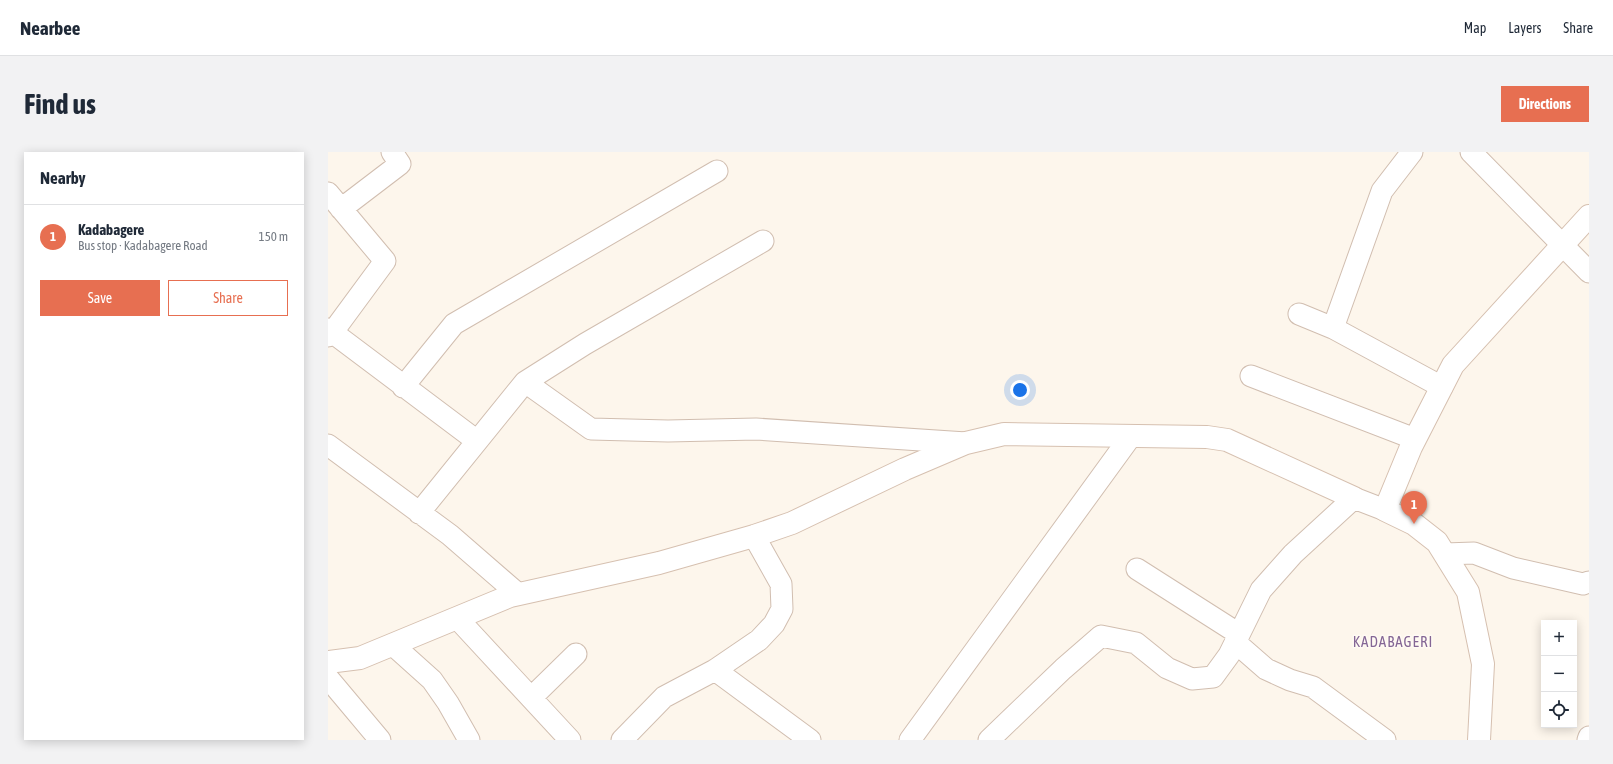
<!DOCTYPE html>
<html lang="en">
<head>
<meta charset="utf-8">
<style>
	body { margin:0; font-family:"Asap Condensed",sans-serif; background:#f2f2f3; color:#1f2937 }
	.controls { position:absolute; right:12px; bottom:12px; display:grid; overflow:hidden; border-radius:0px; box-shadow:0 2px 10px #0003 }
	.controls button { width:36px; height:36px; display:grid; place-items:center; padding:0; border:0; border-bottom:1px solid #e0e1e3; background:#fff; color:#1f2937; font:20px sans-serif }
	.you { position:absolute; left:692px; top:238px; width:14px; height:14px; margin:-10px; border:3px solid #fff; border-radius:50%; background:#1a73e8; box-shadow:0 0 0 6px #1a73e833 }
	.badge { display:grid; place-items:center; width:26px; height:26px; border-radius:50%; background:#e76f51; color:#fff; font-size:13px; font-weight:700 }
	.pin { position:absolute; translate:-50% -33px; filter:drop-shadow(0 1px 2px #0008) }
	.pin::after { content:''; position:absolute; top:21px; width:14px; height:12px; background:inherit; clip-path:polygon(0 0,100% 0,50% 100%) }
	.list { margin:0; padding:0; list-style:none }
	h2 { display:flex; justify-content:space-between; align-items:center; height:52px; margin:0; padding:0 16px; font-size:17px }
	h2 small { font-size:13px; font-weight:400; color:#747a83 }
	.list li { display:grid; grid-template-columns:26px 1fr auto; gap:12px; align-items:center; box-sizing:border-box; height:64px; padding:0 16px; border-top:1px solid #e0e1e3 }
	.list b { display:block; font-size:15px; white-space:nowrap }
	.list p { margin:0; font-size:13px; white-space:nowrap; color:#747a83 }
	.list em { font-size:13px; font-style:normal; color:#747a83 }
	.actions { display:flex; gap:8px; padding:12px 16px }
	.actions a { flex:1; padding:9px 0; border:1px solid #e76f51; border-radius:0px; text-align:center; font-size:14px; color:#e76f51 }
	.actions .main { background:#e76f51; color:#fff }
	.icon { flex:none; width:22px; height:22px; fill:none; stroke:currentColor; stroke-width:2; stroke-linecap:round; stroke-linejoin:round }
	.map { position:relative; flex:none; width:1261px; height:588px; overflow:hidden; border-radius:0px }
	header { display:flex; align-items:center; gap:24px; box-sizing:border-box; height:56px; padding:0 20px; background:#fff; border-bottom:1px solid #e0e1e3 }
	header strong { font-size:19px }
	nav { display:flex; gap:22px; margin-inline-start:auto; font-size:14px }
	.intro { display:flex; align-items:center; justify-content:space-between; box-sizing:border-box; height:96px; padding:0 24px }
	h1 { margin:0; font-size:28px }
	.button { padding:10px 18px; border-radius:0px; background:#e76f51; color:#fff; font-size:14px; font-weight:700 }
	main { display:flex; gap:24px; padding:0 24px }
	aside { flex:1; background:#fff; border-radius:0px; box-shadow:0 2px 10px #0003 }
	.map>svg:first-child { display:block }
	.lines { fill:none; stroke-linecap:round; stroke-linejoin:round }
	.street-casing { stroke:#d1beb0; stroke-width:23 }
	.secondary-casing { stroke:#d6c0b0; stroke-width:24 }
	.street { stroke:#fff; stroke-width:21 }
	.secondary { stroke:#fff; stroke-width:22 }
	.labels { text-anchor:middle; dominant-baseline:central; stroke-width:3; stroke-linejoin:round; paint-order:stroke }
	.quarter-label { font-size:15px; letter-spacing:1px; fill:#846695; stroke:#fffaf3 }
</style>
</head>
<body>
<header>
<strong>Nearbee</strong>
<nav><a>Map</a><a>Layers</a><a>Share</a></nav>
</header>
<div class="intro"><h1>Find us</h1><a class="button">Directions</a></div>
<main>
<aside>
<h2>Nearby<small></small></h2>
<ul class="list">
<li><span class="badge">1</span><div><b>Kadabagere</b><p>Bus stop · Kadabagere Road</p></div><em>150 m</em></li>
</ul>
<div class="actions"><a class="main">Save</a><a>Share</a></div>
</aside>
<div class="map">
<svg width="1261" height="588" viewBox="0 0 1261 588">
	<rect width="100%" height="100%" fill="#fdf6ec"/>
	<g class="lines">
		<defs>
			<path id="street" d="M1143,0l118,120
				M0,41l57,68 -53,72 -4,3
				M13,57l59,-45 -8,-12
				M971,162l34,14 109,59
				M1005,176l49,-137 30,-39
				M0,177l149,112
				M923,224l164,63
				M197,230l66,47 77,2 88,-2 210,14
				M75,235l51,-63 263,-153
				M0,293l122,90 68,59
				M91,361l106,-131 60,-38 178,-103
				M1117,402l29,-1 39,15 70,16 6,-2
				M809,417l102,65
				M129,466l113,122
				M907,490l31,27 24,11 23,7 72,53
				M65,493l39,35 16,23 21,37
				M387,518l95,70
				M0,526l52,62
				M203,546l45,-44
				M294,588l42,-43 51,-27 44,-30 15,-16 8,-15 -1,-25 -27,-48
				M582,588l221,-304
				M661,588l74,-71 38,-33 35,7 31,25 25,11 21,-2 16,-22 32,-65 32,-36 61,-56 31,12
				M1260,588l1,-3"/>
			<path id="secondary" d="M0,510l32,-4 150,-62 149,-33 95,-27 38,-13 113,-54 61,-26 38,-9 203,3 20,3 127,58
				M1151,588l4,-76 -15,-72 -31,-50 -23,-18 -29,-14 26,-63 42,-82 136,-149"/>
		</defs>
		<use href="#street" class="street-casing"/>
		<use href="#secondary" class="secondary-casing"/>
		<use href="#street" class="street"/>
		<use href="#secondary" class="secondary"/>
	</g>
	<g class="labels">
		<g class="quarter-label">
			<text x="1065" y="489">KADABAGERI</text>
		</g>
	</g>
</svg>
<div class="controls">
<button>+</button>
<button>−</button>
<button><svg class="icon" aria-label="locate" viewBox="0 0 24 24"><circle cx="12" cy="12" r="6"/><path d="M12 2v4M12 18v4M2 12h4M18 12h4"/></svg></button>
</div>
<div class="you"></div>
<div class="pin badge" style="left:1086px;top:372px">1</div>
</div>
</main>
</body>
</html>
